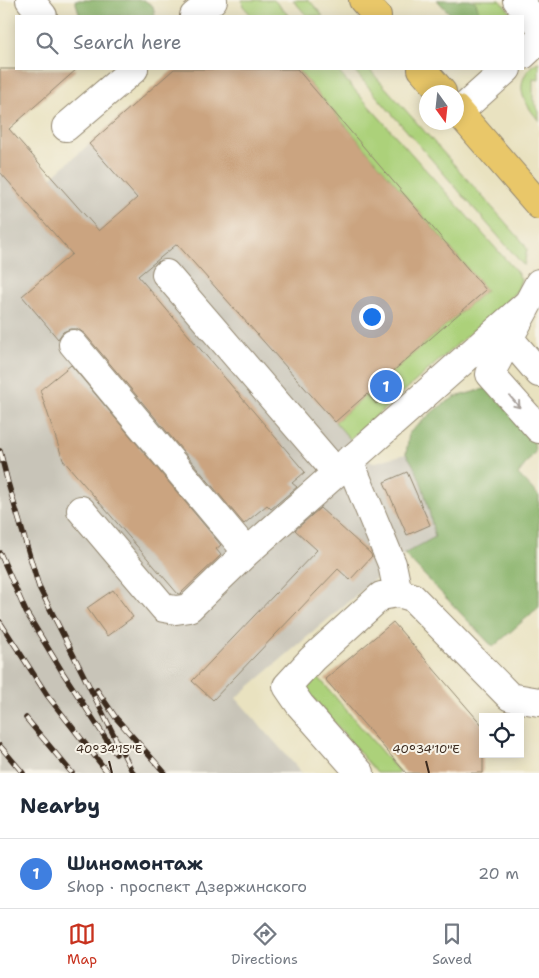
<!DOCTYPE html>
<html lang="en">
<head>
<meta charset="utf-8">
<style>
	body { margin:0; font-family:"Shantell Sans",sans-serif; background:#f6f6f7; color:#1f2937 }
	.controls { position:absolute; right:15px; bottom:15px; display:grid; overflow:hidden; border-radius:0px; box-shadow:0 2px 12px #0003 }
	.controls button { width:45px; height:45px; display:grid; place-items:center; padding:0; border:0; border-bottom:1px solid #e0e1e3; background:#fff; color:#1f2937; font:25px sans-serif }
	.compass { position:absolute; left:419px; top:85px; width:45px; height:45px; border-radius:50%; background:#fff; box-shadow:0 2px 12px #0003; rotate:165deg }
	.you { position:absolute; left:371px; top:316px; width:18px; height:18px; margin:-12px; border:4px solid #fff; border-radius:50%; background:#1a73e8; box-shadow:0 0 0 8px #1a73e833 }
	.badge { display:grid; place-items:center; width:32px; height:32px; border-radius:50%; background:#c8321e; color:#fff; font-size:16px; font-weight:700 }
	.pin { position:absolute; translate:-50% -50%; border:2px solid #fff; box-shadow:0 1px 5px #0006 }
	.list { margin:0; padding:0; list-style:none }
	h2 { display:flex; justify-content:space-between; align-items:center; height:65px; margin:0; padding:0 20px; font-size:21px }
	h2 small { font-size:16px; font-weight:400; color:#747a83 }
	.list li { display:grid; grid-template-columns:32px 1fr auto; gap:15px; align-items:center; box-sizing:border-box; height:70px; padding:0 20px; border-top:1px solid #e0e1e3 }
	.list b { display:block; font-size:19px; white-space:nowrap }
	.list p { margin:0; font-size:16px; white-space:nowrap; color:#747a83 }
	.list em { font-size:16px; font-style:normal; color:#747a83 }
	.icon { flex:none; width:28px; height:28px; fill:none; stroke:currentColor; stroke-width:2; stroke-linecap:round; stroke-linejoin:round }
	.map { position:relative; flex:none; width:539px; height:773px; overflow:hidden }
	.search { position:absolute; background:#fff; box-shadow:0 2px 12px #0003; left:15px; right:15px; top:15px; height:55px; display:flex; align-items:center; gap:12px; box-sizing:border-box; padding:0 18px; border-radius:0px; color:#747a83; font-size:19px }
	.sheet { height:135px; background:#fff }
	nav { display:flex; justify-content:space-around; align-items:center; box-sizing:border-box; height:70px; border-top:1px solid #e0e1e3; background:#fff; font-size:14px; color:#747a83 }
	nav a { display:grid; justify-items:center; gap:2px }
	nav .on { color:#c8321e }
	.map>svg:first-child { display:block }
	.industrial { fill:#c8c4b8 }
	.green { fill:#acd17a; stroke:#747e4c }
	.forest { fill:#89b36a; stroke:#626e44 }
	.building { fill:#cba480 }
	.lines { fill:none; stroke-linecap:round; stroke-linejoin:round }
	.minor-casing { stroke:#92866f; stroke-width:30 }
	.major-casing { stroke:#92866f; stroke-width:30 }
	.minor { stroke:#fff; stroke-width:28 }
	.major { stroke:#e9c769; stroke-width:28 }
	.rail-casing { stroke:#3b2a1e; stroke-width:5.5 }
	.rail { stroke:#f7f3e8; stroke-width:4; stroke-dasharray:11; stroke-linecap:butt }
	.oneway { stroke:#a79f9a }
	.ticks { fill:none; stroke:#3b2a1e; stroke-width:2 }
	.ticks-label { font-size:12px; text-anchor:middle; fill:#3b2a1e; stroke:#f7f3e8; stroke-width:4; stroke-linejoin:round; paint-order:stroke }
</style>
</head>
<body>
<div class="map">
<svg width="539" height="773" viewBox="0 0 539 773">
	<rect width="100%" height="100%" fill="#f7f3e8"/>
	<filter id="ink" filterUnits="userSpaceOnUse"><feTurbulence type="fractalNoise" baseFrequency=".02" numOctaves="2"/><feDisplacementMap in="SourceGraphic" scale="10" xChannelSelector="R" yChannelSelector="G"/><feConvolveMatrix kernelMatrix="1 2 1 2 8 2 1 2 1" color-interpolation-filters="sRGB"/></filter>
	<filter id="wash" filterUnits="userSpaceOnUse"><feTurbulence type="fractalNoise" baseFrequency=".0096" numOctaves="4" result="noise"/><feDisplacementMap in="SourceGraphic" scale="20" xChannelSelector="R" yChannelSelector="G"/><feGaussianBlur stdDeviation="1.12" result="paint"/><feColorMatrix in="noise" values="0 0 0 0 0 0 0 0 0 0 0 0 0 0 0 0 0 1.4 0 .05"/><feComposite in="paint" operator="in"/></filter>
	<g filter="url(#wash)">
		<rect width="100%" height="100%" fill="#e9e2c0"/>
		<path class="industrial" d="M174,69h123l189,221 -95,83 9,10 -24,21 -9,-10 -32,28 37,41 34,-9 8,11 11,30 10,42 -31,17 -168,144 66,75h-302v-599l28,-24 24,27z"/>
		<path class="green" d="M242,0h32l15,16h-37l-9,-10z
			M293,0h16l14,16h-16z
			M473,0h27l14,16h-34l-4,-13z
			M539,62v18l-6,-1v20l6,13v9c-11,-14 -23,-28 -14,-46 3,-6 7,-11 14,-13z
			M297,69h39l180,202 5,8 -3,10 -6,7 -162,143 -15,-17 32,-28 9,10 23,-21 -8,-10 95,-83z
			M353,69h16l153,172 5,8 -3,17z
			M319,678l81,95h-23l-72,-85z"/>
		<path class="forest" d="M75,0h69l9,6 2,10h-75z
			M437,0h36l3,3 4,13h-28z
			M488,388l46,53 1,11 -17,22 21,22v111l-46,40 -89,-93 31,-17c-7,-28 -11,-60 -29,-83l3,-21 27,-24 19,-12z"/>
		<g id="blocks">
			<path class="building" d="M0,69h77l-68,60 90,102 38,-33 -48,-54 85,-75h123l189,221 -95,83 9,10 -24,21 -9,-10 -32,28 -158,-178 -39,32 167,196 -13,11 5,4 -26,22 -4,-4 -23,19 -159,-190 -7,-5h-8l-7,3 -5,7 -36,-43 50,-42 -72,-82z
				M71,365l150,180 -5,4 5,6 -41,39h-2l-115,-134 -23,-70z
				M407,472l23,53 -23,10 -23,-53z
				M320,508l50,45 2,3 -22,24 -12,-11 -125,131 -21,-19 125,-131 -22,-20z
				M113,590l20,27 -26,19 -20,-28z
				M393,622l90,104v47h-77l-81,-94z"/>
		</g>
	</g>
	<g filter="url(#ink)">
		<use href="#blocks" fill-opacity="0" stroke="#92866f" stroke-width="1"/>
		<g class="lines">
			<defs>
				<path id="minor" d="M30,0l13,16
					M517,0l22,24
					M194,16l19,-16
					M523,55l16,-15
					M459,112l48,-43
					M66,127l68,-58
					M166,274l170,198
					M539,283l-49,91 49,55
					M509,338l30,35
					M73,344l174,208
					M349,460l43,104 6,29
					M81,510l83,98 12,2 13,-2 58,-56 280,-248
					M360,773l-60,-68 -13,-19 25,-27 69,-63 17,-3 14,4 98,100 29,5"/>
				<path id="major" d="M363,0l14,16
					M422,69l20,23
					M456,109l83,96"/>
			</defs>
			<use href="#minor" class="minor-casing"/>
			<use href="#major" class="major-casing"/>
			<use href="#minor" class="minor"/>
			<use href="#major" class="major"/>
			<defs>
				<path id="rail" d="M0,451l8,32 31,104 94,186
					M0,553l26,59 37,61 53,81
					M0,622l47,73 61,78
					M97,690l19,28 49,55
					M26,718l46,55
					M0,746l23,27"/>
			</defs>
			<use href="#rail" class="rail-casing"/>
			<use href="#rail" class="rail"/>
		</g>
		<defs><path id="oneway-shaft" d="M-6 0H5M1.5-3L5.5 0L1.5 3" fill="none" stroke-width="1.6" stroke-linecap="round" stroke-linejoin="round" transform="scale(1.25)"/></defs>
		<use class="oneway" href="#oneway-shaft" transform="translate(515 402) rotate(49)"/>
	</g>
	<path class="ticks" d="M109,761l3,12M426,761l3,12"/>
	<g class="ticks-label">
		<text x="109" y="753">40°34'15"E</text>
		<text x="426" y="753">40°34'10"E</text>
	</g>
</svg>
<div class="controls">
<button><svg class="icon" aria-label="locate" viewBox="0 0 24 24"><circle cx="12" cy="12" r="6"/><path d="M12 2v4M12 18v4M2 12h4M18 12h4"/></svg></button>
</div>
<svg class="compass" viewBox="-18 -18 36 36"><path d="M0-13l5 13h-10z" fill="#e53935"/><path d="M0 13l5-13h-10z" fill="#747a83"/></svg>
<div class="you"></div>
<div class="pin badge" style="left:386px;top:386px;background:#3f7fe0">1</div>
<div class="search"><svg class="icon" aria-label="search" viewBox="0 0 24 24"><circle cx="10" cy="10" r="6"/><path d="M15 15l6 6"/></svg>Search here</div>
</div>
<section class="sheet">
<h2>Nearby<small></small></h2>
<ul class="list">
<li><span class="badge" style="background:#3f7fe0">1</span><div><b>Шиномонтаж</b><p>Shop · проспект Дзержинского</p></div><em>20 m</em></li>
</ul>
</section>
<nav>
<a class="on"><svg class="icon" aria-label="map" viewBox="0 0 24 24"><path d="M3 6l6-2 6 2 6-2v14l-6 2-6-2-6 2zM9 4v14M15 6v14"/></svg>Map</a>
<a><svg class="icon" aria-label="directions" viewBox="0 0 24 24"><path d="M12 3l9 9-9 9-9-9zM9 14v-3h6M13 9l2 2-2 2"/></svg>Directions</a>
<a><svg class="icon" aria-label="saved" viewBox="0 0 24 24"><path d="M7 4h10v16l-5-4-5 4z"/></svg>Saved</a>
</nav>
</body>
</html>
